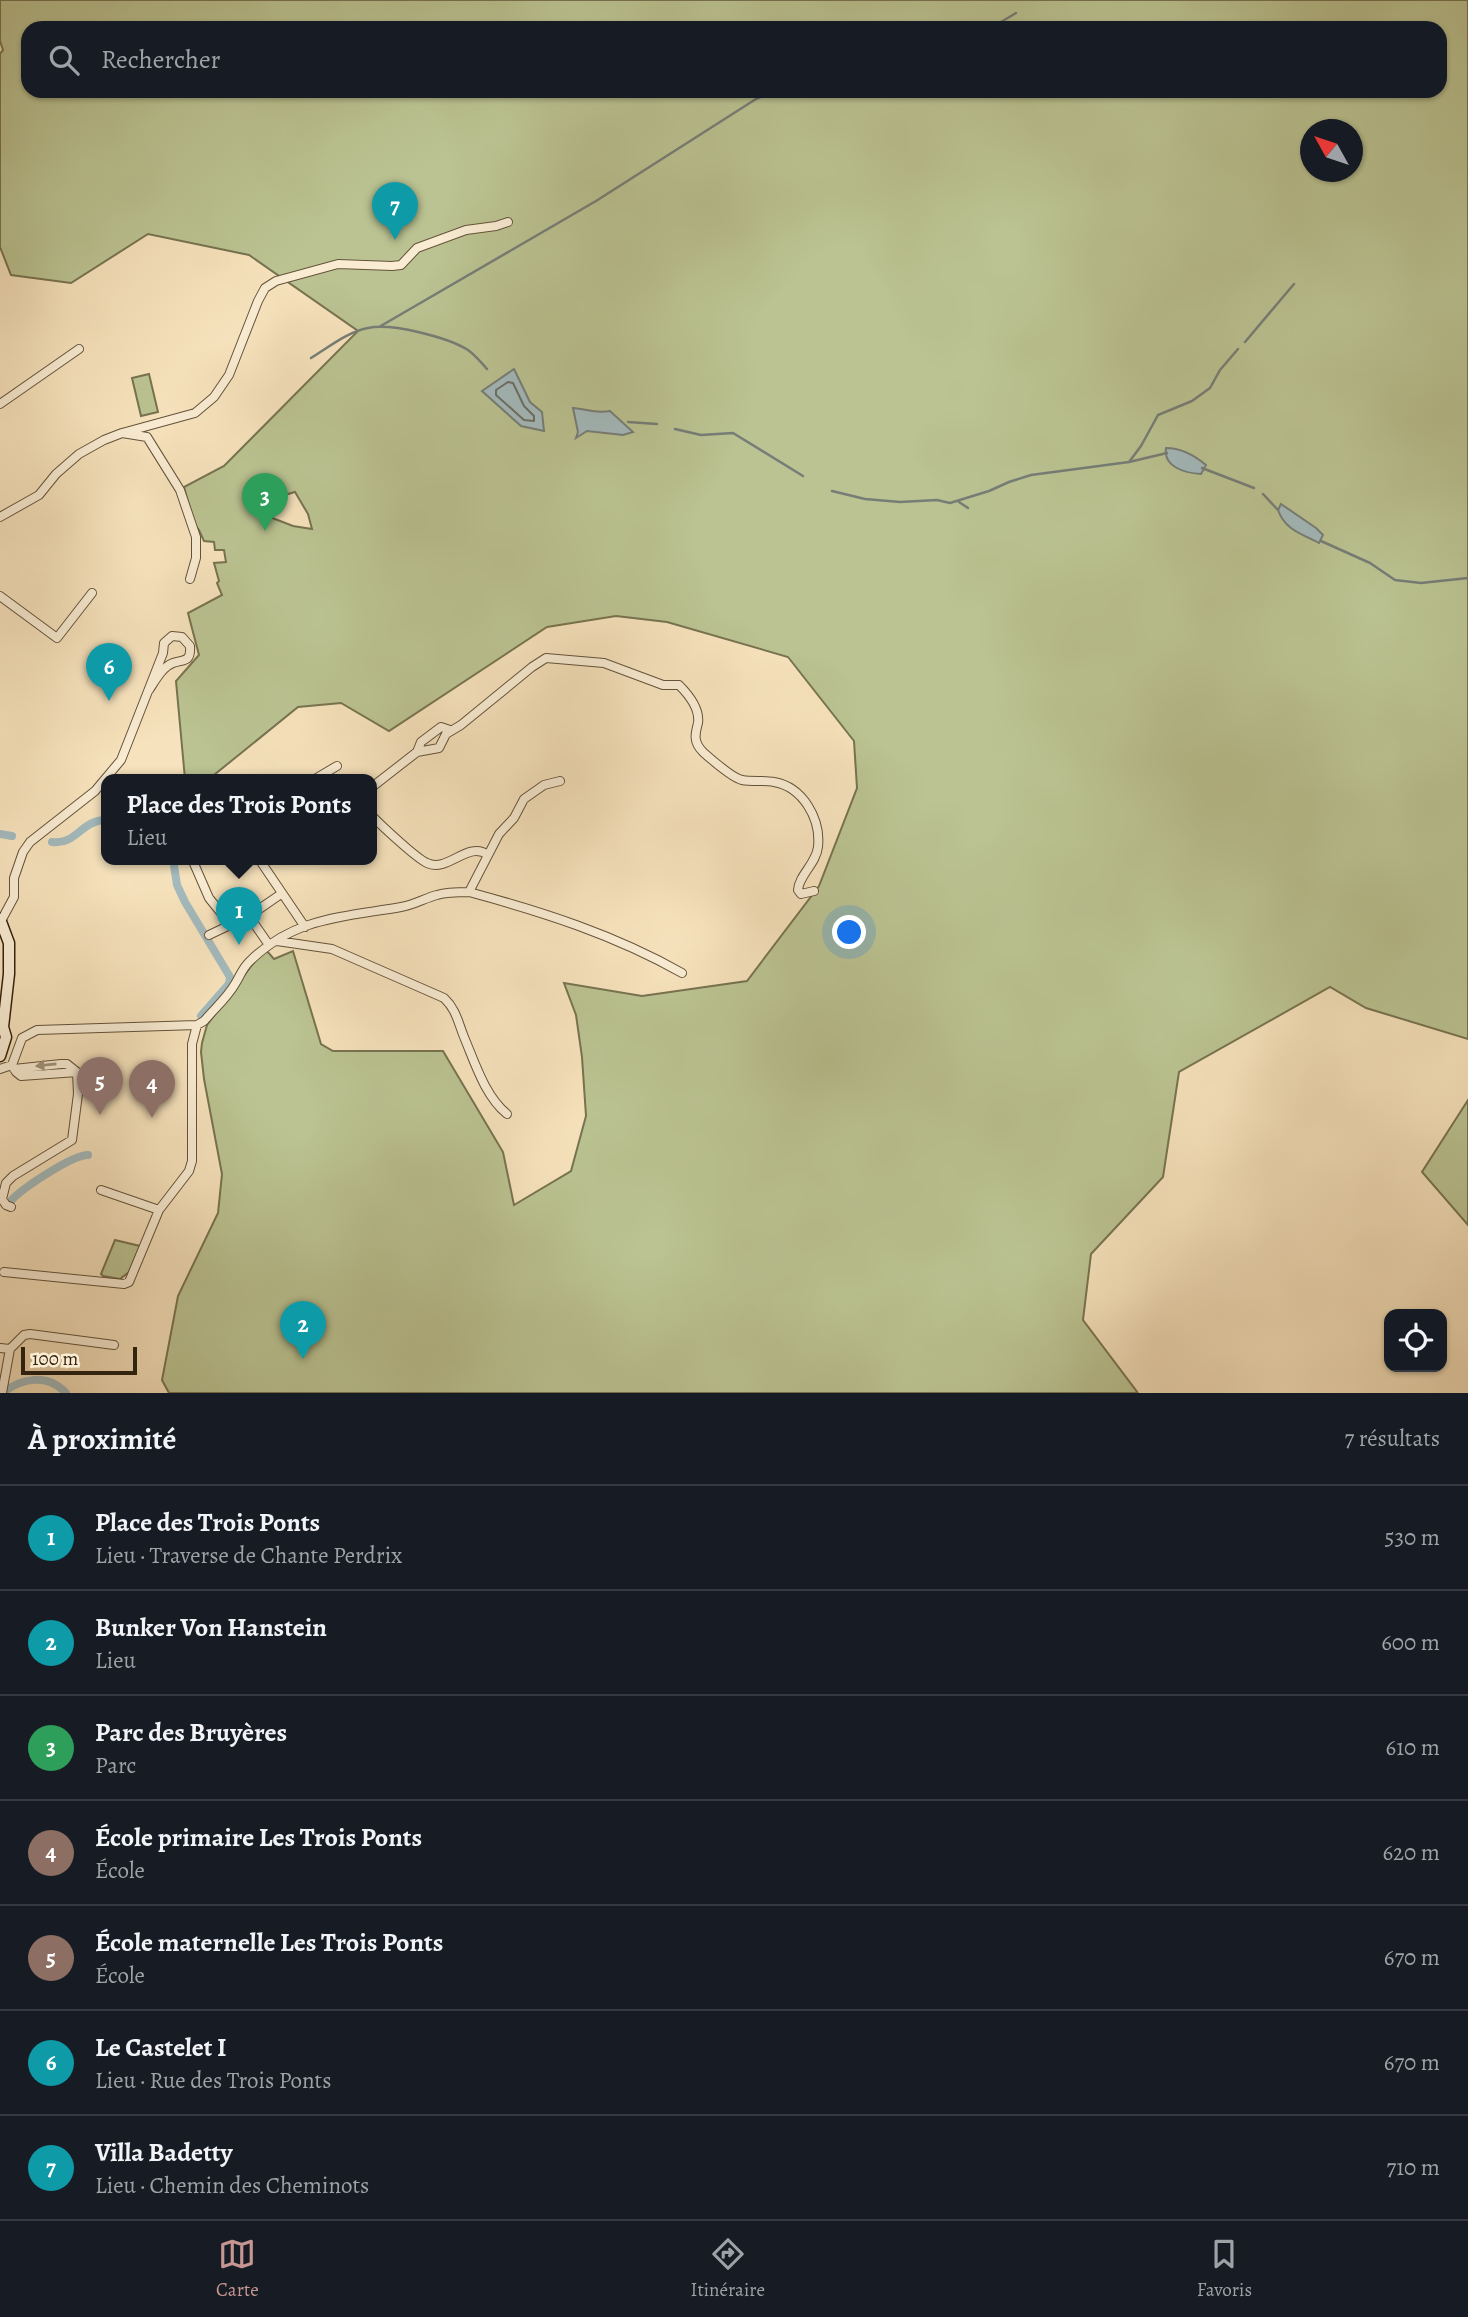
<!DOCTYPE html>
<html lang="fr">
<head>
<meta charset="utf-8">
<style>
	body { margin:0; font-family:Alegreya,serif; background:#242831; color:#f1f3f6 }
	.controls { position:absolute; right:21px; bottom:21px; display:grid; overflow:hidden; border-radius:14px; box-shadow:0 2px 5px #0004 }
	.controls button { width:63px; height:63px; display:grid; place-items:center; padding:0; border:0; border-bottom:2px solid #363941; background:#171b24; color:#f1f3f6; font:35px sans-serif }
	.compass { position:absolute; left:1300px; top:119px; width:63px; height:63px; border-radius:50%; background:#171b24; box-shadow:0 2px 5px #0004; rotate:310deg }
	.scale { position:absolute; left:21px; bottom:18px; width:116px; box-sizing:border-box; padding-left:7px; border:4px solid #33230f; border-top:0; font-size:19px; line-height:24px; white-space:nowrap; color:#33230f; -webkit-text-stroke:5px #f9ecd3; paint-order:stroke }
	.you { position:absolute; left:850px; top:933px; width:24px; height:24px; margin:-18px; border:5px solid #fff; border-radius:50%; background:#1a73e8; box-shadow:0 0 0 10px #1a73e833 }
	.badge { display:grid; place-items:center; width:46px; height:46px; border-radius:50%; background:#c59692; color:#fff; font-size:23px; font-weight:700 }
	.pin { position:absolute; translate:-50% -58px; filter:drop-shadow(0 2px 4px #0008) }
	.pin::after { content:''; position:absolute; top:37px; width:24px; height:21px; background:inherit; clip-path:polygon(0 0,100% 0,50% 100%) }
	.popup { position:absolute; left:101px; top:774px; width:276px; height:91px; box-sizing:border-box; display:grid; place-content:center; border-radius:14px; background:#171b24; filter:drop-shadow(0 2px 5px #0005); font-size:23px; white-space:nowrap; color:#9ea1a6 }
	.popup b { font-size:26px; color:#f1f3f6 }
	.popup::after { content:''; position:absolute; left:50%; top:100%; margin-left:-14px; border:14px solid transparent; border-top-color:#171b24 }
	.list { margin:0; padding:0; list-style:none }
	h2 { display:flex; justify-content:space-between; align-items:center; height:91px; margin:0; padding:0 28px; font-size:30px }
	h2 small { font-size:23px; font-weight:400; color:#9ea1a6 }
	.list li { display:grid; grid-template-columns:46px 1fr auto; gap:21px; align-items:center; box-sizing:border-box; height:105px; padding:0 28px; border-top:2px solid #363941 }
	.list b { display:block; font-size:26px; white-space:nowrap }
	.list p { margin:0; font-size:23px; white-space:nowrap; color:#9ea1a6 }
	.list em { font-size:23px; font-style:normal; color:#9ea1a6 }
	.icon { flex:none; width:38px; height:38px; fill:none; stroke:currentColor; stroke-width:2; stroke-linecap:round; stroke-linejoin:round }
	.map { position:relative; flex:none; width:1468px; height:1393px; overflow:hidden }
	.search { position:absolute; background:#171b24; box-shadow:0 2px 5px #0004; left:21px; right:21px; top:21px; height:77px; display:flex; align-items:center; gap:18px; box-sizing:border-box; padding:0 24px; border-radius:21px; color:#9ea1a6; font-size:26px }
	.sheet { height:826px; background:#171b24 }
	nav { display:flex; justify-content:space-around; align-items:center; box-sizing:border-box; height:98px; border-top:2px solid #363941; background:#171b24; font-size:19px; color:#9ea1a6 }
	nav a { display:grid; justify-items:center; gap:4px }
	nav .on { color:#c59692 }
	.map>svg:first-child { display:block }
	.green { fill:#bbc392; stroke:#777350; stroke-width:2; fill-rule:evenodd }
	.water { fill:#a3babd; stroke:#767e77; stroke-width:2 }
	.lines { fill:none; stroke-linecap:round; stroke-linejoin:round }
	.shore { stroke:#6b6e66; stroke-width:2 }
	.stream { stroke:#767e77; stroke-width:2.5 }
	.canal { stroke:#a3babd; stroke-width:8 }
	.street-casing { stroke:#64533a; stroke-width:10 }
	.secondary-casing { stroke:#33230f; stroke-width:13 }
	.street { stroke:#f9ecd3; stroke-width:8 }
	.secondary { stroke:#f9ecd3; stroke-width:10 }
	.oneway { fill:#a0927b }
</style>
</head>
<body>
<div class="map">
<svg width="1468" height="1393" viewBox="0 0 1468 1393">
	<rect width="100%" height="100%" fill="#f6e2bc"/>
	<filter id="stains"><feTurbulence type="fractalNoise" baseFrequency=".00286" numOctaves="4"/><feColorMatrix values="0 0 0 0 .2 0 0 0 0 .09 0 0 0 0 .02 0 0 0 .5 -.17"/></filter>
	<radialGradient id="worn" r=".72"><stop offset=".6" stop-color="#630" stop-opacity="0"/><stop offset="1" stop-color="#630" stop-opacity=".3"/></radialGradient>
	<path class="green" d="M0,0h1468v1039l-102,-31 -36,-21 -151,85 -16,105 -72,77 -8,66 55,73h-969l-7,-13 16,-84 40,-83 4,-39 -18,-95 -3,-27 1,-9 5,-18 51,-68 9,-6 7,8 19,-8 28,93 12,7h110l60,101 11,53 57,-34 15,-55 -4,-59 -6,-42 -12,-32 78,13 105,-15 72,-95 38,-98 -3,-47 -66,-84 -121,-35 -51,-6 -69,11 -158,104 -48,-28 -43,4 -89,72h-24l-9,-98 23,-26 -11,-42 34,-18 -5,-12 2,-2 -5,-18 12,-1 -2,-12h-9l-1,-8 -10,-1 -5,-11 -5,-6 -10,-37 40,-21 134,-135 -109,-76 -101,-21 -77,49 -60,-8 -11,-28v-193l3,-4 -3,-9zM28,28h1412v63h-1412zM1310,130h42v42h-42zM295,492l13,22 4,15 -19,-3 -31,-12 -4,-11z
		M149,374l9,38 -17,4 -9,-38z
		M1468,1100v125l-46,-53z
		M115,1240l25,6 -11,26 -9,7 -17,-3 -2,-2z"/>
	<path class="water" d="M514,369l16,33 12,10 2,19 -23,-5 -39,-35z
		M573,408c14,1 22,6 37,3l23,21 -10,3 -36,-4 -11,7 2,-6z
		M1166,448c15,0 28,7 40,17l-5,9c-16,-1 -38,-7 -35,-26z
		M1281,504l35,24 7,7 -4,8c-17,-9 -34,-13 -41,-33z"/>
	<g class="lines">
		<path class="shore" d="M508,382l5,1 11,23 10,10v5l-10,-1 -28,-25v-5z"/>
		<path class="stream" d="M991,28l25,-15
			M379,327l217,-126 160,-102 18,-8
			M1245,342l49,-58
			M311,358c18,-11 36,-26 57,-30 24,-5 79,9 100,22 7,5 13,12 19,19
			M628,422l29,2
			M675,429l26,6 32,-2 70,43
			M1129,462l38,-9
			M1202,468l52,20
			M832,491l33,8 35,3 37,-2 13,3 39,-12 20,-9 22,-7 98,-13 12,-16 17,-31 34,-14 18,-13 10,-18 18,-21
			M1263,494l15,16
			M959,502l9,6
			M1321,541l49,22 25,17 26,3 47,-5"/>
		<path class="canal" d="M0,834l12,2
			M52,842c25,3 29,-22 54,-22
			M173,859l4,26 8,17 45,75 -1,7 -28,32
			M9,1203c10,-13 63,-48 79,-48
			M2,1393c20,-15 45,-20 64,0"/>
		<defs>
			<path id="street" d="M0,404l79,-55
				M122,433l73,-20 19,-16 15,-22 29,-74 7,-13 11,-7 62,-17 54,2 9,-1 16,-17 49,-18 30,-4 12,-4
				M0,517l39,-22 17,-21 23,-20 25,-14 18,-7 25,4 33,53 16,47v21l-6,21
				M0,596l57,42 35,-45
				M417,752l4,-10 20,-15 9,3
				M315,779l22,-13
				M372,787l45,-35 22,-4 7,-14 15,-9 71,-58 14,-9 58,5 59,22h16c9,9 21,24 19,38 -3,11 -5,19 5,29 8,7 29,26 39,28 10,2 22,0 32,2 29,5 47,37 44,65 -2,17 -19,28 -20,43l3,4 13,-3
				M372,816c10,10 44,42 55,47 21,10 41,-23 61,-8
				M192,859l17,39 21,26
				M259,859l46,68
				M469,892l30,-58 15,-16 10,-19 20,-14 16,-4
				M249,916l20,29
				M1,921l13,-24v-19l9,-26 7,-10 65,-51 26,-31 42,-107 1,-10 8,-7 10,1 8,9c1,17 -6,13 -17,17 -11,4 -18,18 -24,27
				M209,935l40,-19 32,-22
				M277,941l55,8 112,49c12,11 14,24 20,39 11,26 21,59 43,77
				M12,1065l4,7 5,4 56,-4
				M0,1069l12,-4 10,-27 15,-8 160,-5 7,-4c10,-12 23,-23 31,-37 5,-8 7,-15 14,-22 45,-45 95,-45 152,-55 13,-2 24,-9 36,-12 10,-3 21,-3 32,-3 74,20 146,43 213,81
				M14,1069l47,-5h6l10,8
				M101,1190l58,20
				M11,1207l-5,-2 -4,-6 4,-16 7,-7 59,-36 6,-46 -1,-22
				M4,1272l120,12 5,-2 30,-72 30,-39 3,-10v-117l5,-19
				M0,1348l10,1 14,-14 6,-1 84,11
				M2,1393l8,-44"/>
			<path id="secondary" d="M0,919l9,24v31l-6,53 3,10 -6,19"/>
		</defs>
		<use href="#street" class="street-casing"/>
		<use href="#secondary" class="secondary-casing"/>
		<use href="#street" class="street"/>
		<use href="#secondary" class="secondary"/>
	</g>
	<defs><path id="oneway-solid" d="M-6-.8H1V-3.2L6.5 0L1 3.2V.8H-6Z" transform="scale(1.75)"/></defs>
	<use class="oneway" href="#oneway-solid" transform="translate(46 1065) rotate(174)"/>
	<rect width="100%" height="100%" filter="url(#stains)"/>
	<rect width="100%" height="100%" fill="url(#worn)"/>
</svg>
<div class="controls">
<button><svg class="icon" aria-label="locate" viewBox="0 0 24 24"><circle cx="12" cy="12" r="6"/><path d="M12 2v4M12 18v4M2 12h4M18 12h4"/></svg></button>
</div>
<svg class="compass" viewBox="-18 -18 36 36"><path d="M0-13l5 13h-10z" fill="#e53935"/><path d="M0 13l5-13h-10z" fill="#9ea1a6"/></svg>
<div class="scale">100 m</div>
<div class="you"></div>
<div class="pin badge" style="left:239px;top:945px;background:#0f9aa8">1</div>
<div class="popup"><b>Place des Trois Ponts</b>Lieu</div>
<div class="pin badge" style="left:303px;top:1359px;background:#0f9aa8">2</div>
<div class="pin badge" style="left:265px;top:531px;background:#2e9e5b">3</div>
<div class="pin badge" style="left:152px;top:1118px;background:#8d6e63">4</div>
<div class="pin badge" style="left:100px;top:1115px;background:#8d6e63">5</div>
<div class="pin badge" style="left:109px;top:701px;background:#0f9aa8">6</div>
<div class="pin badge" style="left:395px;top:240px;background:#0f9aa8">7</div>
<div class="search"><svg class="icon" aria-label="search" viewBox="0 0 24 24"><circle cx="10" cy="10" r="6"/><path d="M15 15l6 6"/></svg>Rechercher</div>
</div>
<section class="sheet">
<h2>À proximité<small>7 résultats</small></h2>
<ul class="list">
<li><span class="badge" style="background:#0f9aa8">1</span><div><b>Place des Trois Ponts</b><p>Lieu · Traverse de Chante Perdrix</p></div><em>530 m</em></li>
<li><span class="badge" style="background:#0f9aa8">2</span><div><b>Bunker Von Hanstein</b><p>Lieu</p></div><em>600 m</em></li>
<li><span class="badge" style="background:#2e9e5b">3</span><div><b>Parc des Bruyères</b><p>Parc</p></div><em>610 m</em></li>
<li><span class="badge" style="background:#8d6e63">4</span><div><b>École primaire Les Trois Ponts</b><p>École</p></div><em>620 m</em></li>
<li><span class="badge" style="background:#8d6e63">5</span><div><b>École maternelle Les Trois Ponts</b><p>École</p></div><em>670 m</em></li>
<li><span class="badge" style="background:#0f9aa8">6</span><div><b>Le Castelet I</b><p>Lieu · Rue des Trois Ponts</p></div><em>670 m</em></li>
<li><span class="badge" style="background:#0f9aa8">7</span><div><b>Villa Badetty</b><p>Lieu · Chemin des Cheminots</p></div><em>710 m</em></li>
</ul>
</section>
<nav>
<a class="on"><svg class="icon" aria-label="map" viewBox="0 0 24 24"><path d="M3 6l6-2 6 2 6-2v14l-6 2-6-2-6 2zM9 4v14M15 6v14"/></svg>Carte</a>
<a><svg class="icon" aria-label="directions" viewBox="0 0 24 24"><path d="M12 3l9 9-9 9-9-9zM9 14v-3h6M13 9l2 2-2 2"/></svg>Itinéraire</a>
<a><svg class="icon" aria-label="saved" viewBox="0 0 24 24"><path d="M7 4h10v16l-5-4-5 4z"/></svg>Favoris</a>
</nav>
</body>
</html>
